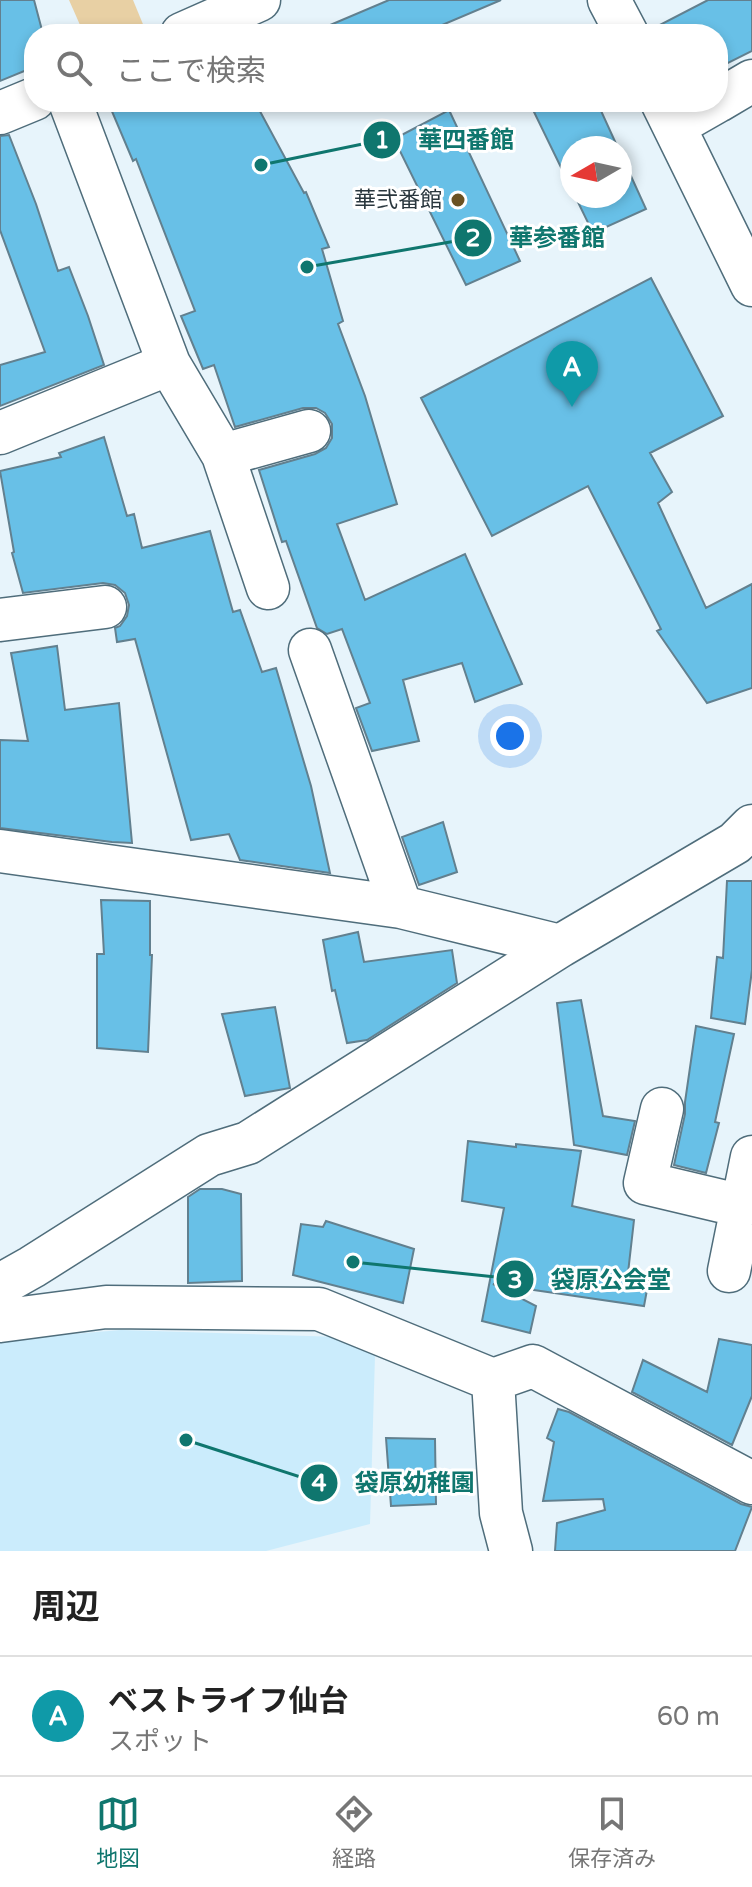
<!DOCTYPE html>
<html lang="ja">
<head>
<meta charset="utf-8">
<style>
	body { margin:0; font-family:"Varela Round","Noto Sans JP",sans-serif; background:#f2f2f2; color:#222 }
	.compass { position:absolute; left:560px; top:136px; width:72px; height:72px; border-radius:50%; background:#fff; box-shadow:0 4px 12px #0003; rotate:261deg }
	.you { position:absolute; left:510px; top:736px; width:28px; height:28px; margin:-20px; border:6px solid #fff; border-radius:50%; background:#1a73e8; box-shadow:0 0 0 12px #1a73e833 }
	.badge { display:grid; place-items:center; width:52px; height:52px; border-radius:50%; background:#0f766e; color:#fff; font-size:26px; font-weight:700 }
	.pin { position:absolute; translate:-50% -66px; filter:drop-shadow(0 2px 4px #0008) }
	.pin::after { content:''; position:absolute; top:42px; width:28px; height:24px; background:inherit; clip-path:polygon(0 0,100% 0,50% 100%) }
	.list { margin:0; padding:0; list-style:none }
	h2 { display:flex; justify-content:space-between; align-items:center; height:104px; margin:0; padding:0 32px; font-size:34px }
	h2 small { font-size:26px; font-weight:400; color:#767676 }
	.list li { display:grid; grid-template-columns:52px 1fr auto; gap:24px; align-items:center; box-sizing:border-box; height:120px; padding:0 32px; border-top:2px solid #e0e0e0 }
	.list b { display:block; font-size:30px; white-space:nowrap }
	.list p { margin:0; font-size:26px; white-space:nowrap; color:#767676 }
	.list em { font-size:26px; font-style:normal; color:#767676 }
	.icon { flex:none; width:44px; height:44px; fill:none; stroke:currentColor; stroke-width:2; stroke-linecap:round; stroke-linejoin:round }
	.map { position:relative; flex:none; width:752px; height:1551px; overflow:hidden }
	.search { position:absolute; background:#fff; box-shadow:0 4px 12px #0003; left:24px; right:24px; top:24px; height:88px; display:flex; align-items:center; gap:20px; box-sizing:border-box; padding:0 28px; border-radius:32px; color:#767676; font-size:30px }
	.sheet { height:224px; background:#fff }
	nav { display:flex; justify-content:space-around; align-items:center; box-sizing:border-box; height:112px; border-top:2px solid #e0e0e0; background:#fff; font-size:22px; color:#767676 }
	nav a { display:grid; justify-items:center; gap:4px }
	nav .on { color:#0f766e }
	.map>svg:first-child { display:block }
	.built { fill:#cbecfc }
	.green { fill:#e8d0a4 }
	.building { fill:#68c0e7; stroke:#62808f; stroke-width:2 }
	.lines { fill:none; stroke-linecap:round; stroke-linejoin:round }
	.minor-casing { stroke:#4f6d7b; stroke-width:45 }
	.minor { stroke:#fff; stroke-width:42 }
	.poi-dot { fill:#6a5122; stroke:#fff; stroke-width:3 }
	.labels { text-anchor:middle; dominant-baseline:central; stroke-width:6; stroke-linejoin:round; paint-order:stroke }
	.poi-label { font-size:22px; fill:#2a373e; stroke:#fff; text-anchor:end }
	.leader { fill:none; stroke:#0f766e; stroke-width:3 }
	.callout-dot { fill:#0f766e; stroke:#fff; stroke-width:3 }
	.mark-label { font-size:24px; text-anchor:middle; font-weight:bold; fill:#fff }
	.callout-label { font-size:24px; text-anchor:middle; font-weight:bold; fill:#0f766e; stroke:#fff; stroke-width:6; stroke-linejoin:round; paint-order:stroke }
</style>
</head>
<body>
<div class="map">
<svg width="752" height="1551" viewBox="0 0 752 1551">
	<rect width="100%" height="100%" fill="#e7f4fb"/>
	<path class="built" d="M121,1330l218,7 36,19 -5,168 -104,27h-266v-211z"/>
	<path class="green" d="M69,0h64l14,34h-63z"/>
	<path class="building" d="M0,0h34l9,34h-9v33l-34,14z
		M389,0h112l-80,34h-112z
		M708,0h44v51l-34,17v-34h-67l-1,-4z
		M108,102h147l49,91 2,-1 23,55 -7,2 21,72 -5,3 27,72 32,108 -60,20 28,76 100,-46 57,130 -47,18 -13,-39 -59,17 16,61 -47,10 -16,-43 14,-5 -28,-74 -15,5 -10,-6 -31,-87 -4,1 -23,-72 56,-16 11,-6 6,-10v-14l-7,-11 -9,-5h-13l-68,19 -21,-62 -11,4 -22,-53 14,-5 -59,-152 -3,2z
		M555,102h42l21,46h-46v42l-38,-78z
		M449,110l71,151 -54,24 -72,-146z
		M9,135l27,69 22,67 11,-4 19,49 16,49 -104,41v-41l45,-13 -45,-122v-94z
		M620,152l26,57 -53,24 -18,-37h45z
		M651,278l72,138 -73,37 22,39 -14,11 48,105 46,-24v104l-45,15 -50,-72 4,-2 -73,-143 -96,50 -71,-138z
		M104,437l23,79 7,-2 8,34 68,-17 23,81 7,-2 22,62 14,-4 35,118 19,87 -90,-13 -11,-26 -38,6 -56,-201 -18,3 -2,-14 5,-2 7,-10 2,-11 -4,-12 -10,-8 -12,-2 -80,10 -11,-40 2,-1 -14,-81 61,-14 -2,-4z
		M57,646l8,64 54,-7 13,140 -20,-1 -112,-14v-88l28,1 -17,-88z
		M443,822l14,50 -38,13 -17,-48z
		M727,881h25v89l-7,54 -34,-6 6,-61 6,1z
		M101,900l49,1v54h2l-4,97 -51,-4v-94h7z
		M358,932l6,30 88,-12 5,33 -90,57 -20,3 -12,-53 -3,1 -9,-51z
		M581,1000l22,116 32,5 -8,34 -53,-10 -17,-142z
		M275,1007l15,81 -45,8 -23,-82z
		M696,1026l38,8 -19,88 4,1 -13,50 -32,-8 11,-51v-12z
		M468,1141l48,6v-3l65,7 -9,55 62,14 -6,53 21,6 -5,27 -151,-22 43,22 -6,27 -48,-12 22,-113 -42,-7z
		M200,1189h22l19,5 1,87 -54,2v-86z
		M326,1221l88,28 -11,54 -110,-28 8,-51 22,3z
		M719,1339l33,6v51l-20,49 -100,-53 11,-32 64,32z
		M558,1409l11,3 172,92 11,3 -17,44h-180l2,-28 48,-13 -2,-11 -60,2 11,-59 -7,-4z
		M386,1438l49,1 1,65 -45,2z"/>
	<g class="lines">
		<defs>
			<path id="minor" d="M609,0l18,34
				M182,34l77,-34
				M718,101l34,-20
				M662,102l90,183
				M0,113l34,-14
				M674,126l42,-24
				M169,364l54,91 45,133
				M0,433l169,-69 -99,-262
				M223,455l86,-24
				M0,620l105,-13
				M310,650l91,257
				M0,851l401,56 159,39
				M662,1109l-17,74 97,23
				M729,1271l23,-114
				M0,1285l32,-18 177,-112 39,-12 312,-197 175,-103 17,-17
				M0,1321l106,-14 213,2 174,71 8,133 10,38
				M493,1380l40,-14 219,117"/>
		</defs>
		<use href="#minor" class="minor-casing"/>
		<use href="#minor" class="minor"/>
	</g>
	<circle class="poi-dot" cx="458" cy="200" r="8"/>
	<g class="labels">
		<g class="poi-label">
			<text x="442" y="200">華弐番館</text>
		</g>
	</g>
	<path class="leader" d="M261 165L382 140M307 267L473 238M353 1262L515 1279M186 1440L319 1483"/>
	<g class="callout-dot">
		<circle cx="261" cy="165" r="8"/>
		<circle cx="307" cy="267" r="8"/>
		<circle cx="353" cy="1262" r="8"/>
		<circle cx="186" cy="1440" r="8"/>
		<circle cx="382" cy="140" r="20"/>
		<circle cx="473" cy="238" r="20"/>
		<circle cx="515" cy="1279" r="20"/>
		<circle cx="319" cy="1483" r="20"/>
	</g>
	<g class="mark-label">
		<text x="382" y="148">1</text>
		<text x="473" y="246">2</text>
		<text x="515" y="1288">3</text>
		<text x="319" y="1491">4</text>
	</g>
	<g class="callout-label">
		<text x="466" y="148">華四番館</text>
		<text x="557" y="246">華参番館</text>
		<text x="611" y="1288">袋原公会堂</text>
		<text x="415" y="1491">袋原幼稚園</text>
	</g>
</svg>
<svg class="compass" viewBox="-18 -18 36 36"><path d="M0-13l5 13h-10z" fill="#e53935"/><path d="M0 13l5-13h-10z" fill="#767676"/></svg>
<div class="you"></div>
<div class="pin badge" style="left:572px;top:407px;background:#0f9aa8">A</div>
<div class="search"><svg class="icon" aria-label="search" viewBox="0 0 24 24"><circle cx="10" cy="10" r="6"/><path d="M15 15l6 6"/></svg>ここで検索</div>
</div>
<section class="sheet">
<h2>周辺<small></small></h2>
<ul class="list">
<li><span class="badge" style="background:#0f9aa8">A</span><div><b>ベストライフ仙台</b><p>スポット</p></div><em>60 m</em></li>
</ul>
</section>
<nav>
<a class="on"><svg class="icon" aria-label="map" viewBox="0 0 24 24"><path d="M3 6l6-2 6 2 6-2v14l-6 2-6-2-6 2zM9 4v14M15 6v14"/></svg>地図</a>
<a><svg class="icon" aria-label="directions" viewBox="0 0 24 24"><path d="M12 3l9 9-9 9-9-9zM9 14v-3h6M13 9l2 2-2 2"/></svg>経路</a>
<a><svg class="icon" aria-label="saved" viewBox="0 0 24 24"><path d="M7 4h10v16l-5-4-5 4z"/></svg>保存済み</a>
</nav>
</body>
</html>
